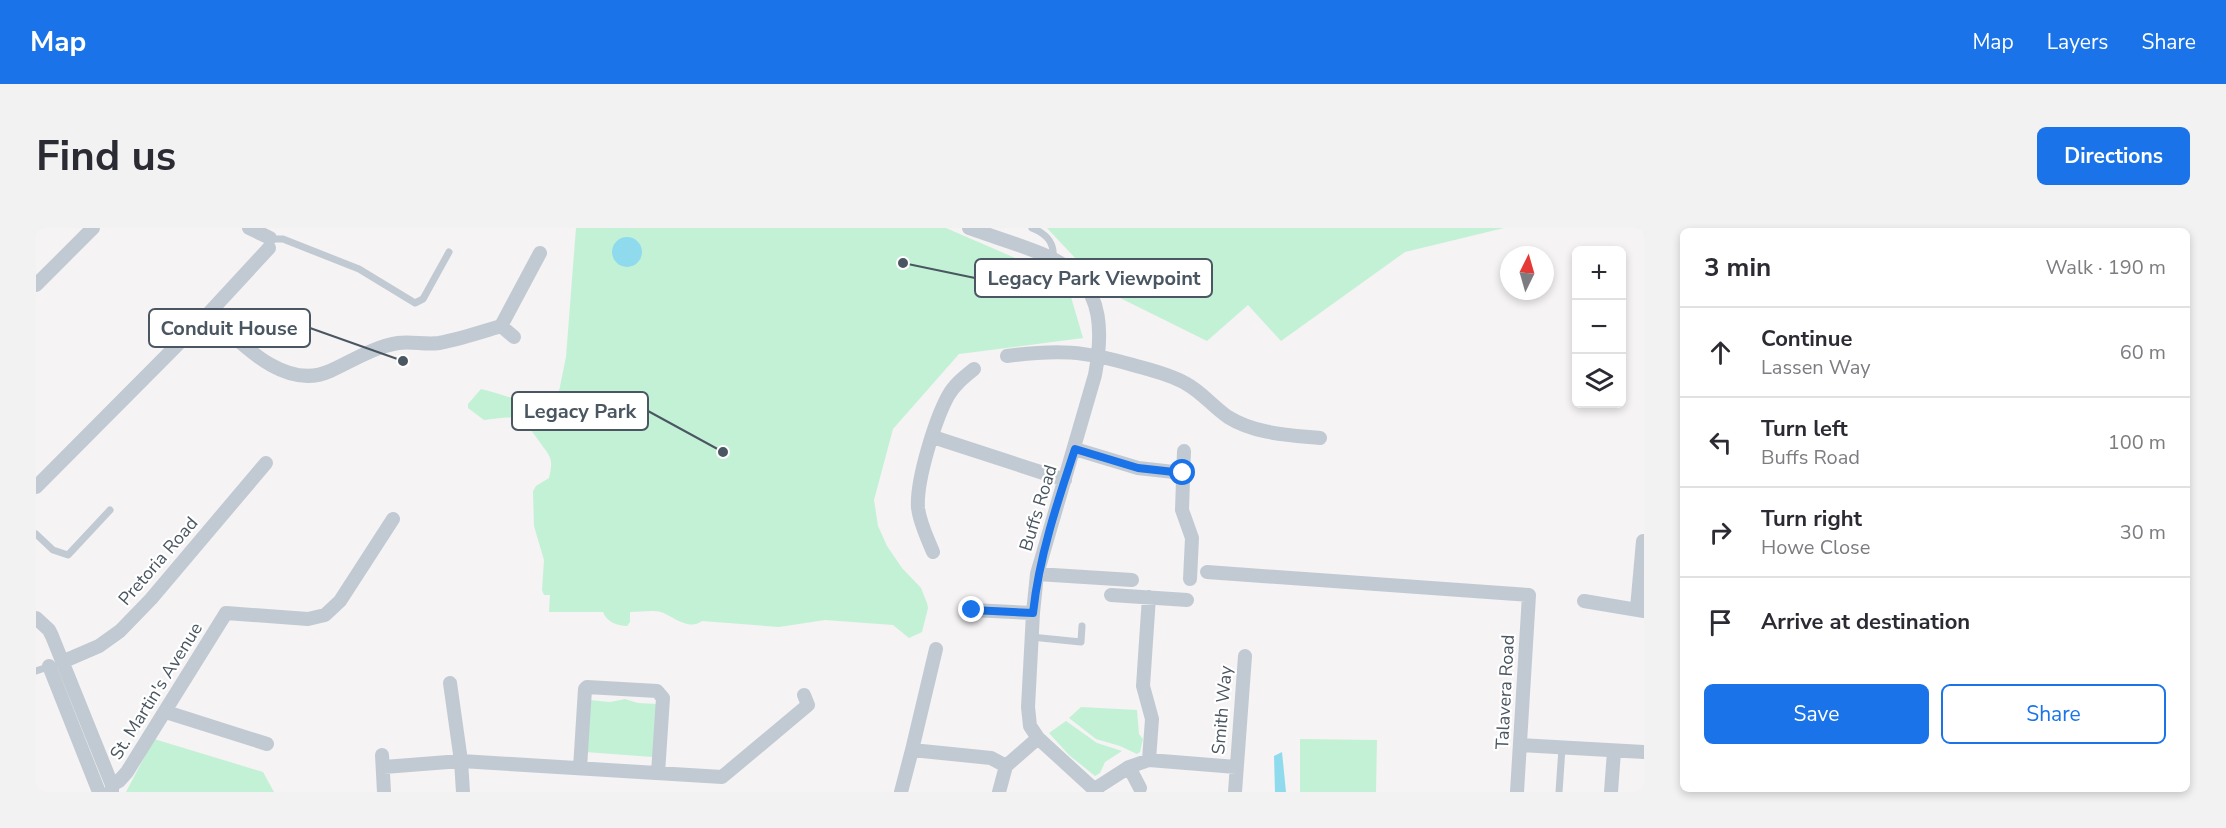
<!DOCTYPE html>
<html lang="en">
<head>
<meta charset="utf-8">
<style>
	body { margin:0; font-family:"Nunito Sans",sans-serif; background:#f2f2f3; color:#2b2b33 }
	.controls { position:absolute; right:18px; top:18px; display:grid; overflow:hidden; border-radius:9px; box-shadow:0 3px 9px #0003 }
	.controls button { width:54px; height:54px; display:grid; place-items:center; padding:0; border:0; border-bottom:2px solid #e1e1e2; background:#fff; color:#2b2b33; font:30px sans-serif }
	.compass { position:absolute; left:1464px; top:18px; width:54px; height:54px; border-radius:50%; background:#fff; box-shadow:0 3px 9px #0003; rotate:5deg }
	.stop { position:absolute; width:18px; height:18px; margin:-14px; border:4px solid #1a73e8; border-radius:50%; background:#fff }
	.stop.end { background:#1a73e8; border-color:#fff; box-shadow:0 2px 6px #0008 }
	.list { margin:0; padding:0; list-style:none }
	h2 { display:flex; justify-content:space-between; align-items:center; height:78px; margin:0; padding:0 24px; font-size:26px }
	h2 small { font-size:20px; font-weight:400; color:#7c7c81 }
	.list li { display:grid; grid-template-columns:39px 1fr auto; gap:18px; align-items:center; box-sizing:border-box; height:90px; padding:0 24px; border-top:2px solid #e1e1e2 }
	.list b { display:block; font-size:22px; white-space:nowrap }
	.list p { margin:0; font-size:20px; white-space:nowrap; color:#7c7c81 }
	.list em { font-size:20px; font-style:normal; color:#7c7c81 }
	.actions { display:flex; gap:12px; padding:18px 24px }
	.actions a { flex:1; padding:14px 0; border:2px solid #1a73e8; border-radius:9px; text-align:center; font-size:21px; color:#1a73e8 }
	.actions .main { background:#1a73e8; color:#fff }
	.icon { flex:none; width:33px; height:33px; fill:none; stroke:currentColor; stroke-width:2; stroke-linecap:round; stroke-linejoin:round }
	.map { position:relative; flex:none; width:1608px; height:564px; overflow:hidden; border-radius:9px }
	header { display:flex; align-items:center; gap:36px; box-sizing:border-box; height:84px; padding:0 30px; background:#1a73e8; color:#fff }
	header strong { font-size:28px }
	nav { display:flex; gap:33px; margin-inline-start:auto; font-size:21px }
	.intro { display:flex; align-items:center; justify-content:space-between; box-sizing:border-box; height:144px; padding:0 36px }
	h1 { margin:0; font-size:42px }
	.button { padding:15px 27px; border-radius:9px; background:#1a73e8; color:#fff; font-size:21px; font-weight:700 }
	main { display:flex; gap:36px; padding:0 36px }
	aside { flex:1; background:#fff; border-radius:9px; box-shadow:0 3px 9px #0003 }
	.map>svg:first-child { display:block }
	.green { fill:#c3f1d5 }
	.water { fill:#90daee }
	.lines { fill:none; stroke-linecap:round; stroke-linejoin:round }
	.lane { stroke:#c1cad2; stroke-width:7 }
	.street { stroke:#c1cad2; stroke-width:14 }
	.route { stroke:#1a73e8; stroke-width:8 }
	.labels { text-anchor:middle; dominant-baseline:central; stroke-width:4.5; stroke-linejoin:round; paint-order:stroke }
	.street-label { font-size:18px; fill:#4a5661; stroke:#fff }
	.leader { fill:none; stroke:#4a5661; stroke-width:2 }
	.callout-dot { fill:#4a5661; stroke:#fff; stroke-width:2 }
	.callout { fill:#fff; stroke:#4a5661; stroke-width:2 }
	.callout-label { font-size:20px; text-anchor:middle; font-weight:bold; fill:#4a5661 }
</style>
</head>
<body>
<header>
<strong>Map</strong>
<nav><a>Map</a><a>Layers</a><a>Share</a></nav>
</header>
<div class="intro"><h1>Find us</h1><a class="button">Directions</a></div>
<main>
<div class="map">
<svg width="1608" height="564" viewBox="0 0 1608 564">
	<rect width="100%" height="100%" fill="#f5f3f3"/>
	<path class="green" d="M540,0h370l120,52 17,58 -124,16 -66,75 -19,71 4,26 9,20 15,22 19,20 6,15 1,5 -6,24 -13,6 -16,-13 -68,-5 -46,7 -77,-6c-13,10 -28,-4 -41,-9 -9,-2 -21,0 -31,0v10l-3,4c-10,0 -21,-5 -24,-14h-54l1,-17h-6l-2,-5 2,-30 -10,-34 -1,-35 3,-5 13,-8c5,-21 1,-21 -10,-37 -19,-28 -23,-25 -55,-21l-16,-12v-4l13,-15c23,5 56,22 77,7l8,-39z
		M1011,0h457l-99,24 -124,89 -33,-36 -41,36 -101,-50z
		M589,471l13,4 19,1 -4,53 -68,-5 5,-52 20,2z
		M1045,479l56,3 2,24 4,5 -3,13 -3,2 -17,-8 -24,-7 -27,-21z
		M1030,493l31,22 25,8 -17,11 -5,11 -5,3 -26,-21 -20,-22z
		M118,511l109,33 11,20h-148z
		M1264,511l77,1 -1,52h-76z"/>
	<path class="water" d="M576 24a15 15 0 1 1 30 0a15 15 0 1 1-30 0Z
		M1246,524l4,40h-11l-1,-36z"/>
	<g class="lines">
		<path class="lane" d="M996,0c15,6 23,15 21,31
			M234,11h13l76,30 56,34 8,-4 26,-47
			M0,306l17,16 15,5 42,-45
			M995,409l50,5 1,-16
			M0,443l15,-5
			M1523,564l3,-44"/>
		<path class="street" d="M213,0l21,10
			M933,0c86,31 147,35 126,147l-58,199 -4,39 -5,94 2,19 8,12 59,54
			M0,57l57,-57
			M173,85c31,28 74,79 121,58 22,-10 43,-24 68,-28 13,-2 28,2 41,0 21,-4 42,-11 62,-17l39,-73
			M465,98l13,11
			M971,128c51,-7 77,-5 126,9 18,5 36,9 52,18 17,9 27,23 43,34 27,17 61,18 92,21
			M897,209l132,43
			M1039,221l63,19 45,5
			M1148,223l-2,59 10,28 -2,41
			M0,259l173,-174 60,-65
			M897,324c-6,-15 -13,-28 -15,-44 -2,-27 17,-88 30,-112 6,-11 16,-19 26,-27
			M1171,344l322,23 -12,197
			M1001,346l95,6
			M1075,367l76,5
			M1113,369l-6,89 9,33 -3,41
			M1548,373l60,10
			M1601,380l6,-67
			M936,382l61,3
			M0,390l13,12 3,6 60,149v7
			M26,434l37,-16 21,-15 31,-32 115,-136
			M13,438l50,126
			M414,455l11,78 2,31
			M130,484l101,32
			M1484,517l124,7
			M876,522l24,-101
			M346,527l2,37
			M348,539l77,-6 261,16 86,-72 -4,-10
			M1093,539l11,21
			M544,540l5,-79 2,-2 70,4 6,7 -5,75
			M76,557l7,-4 8,-9 99,-159 82,6 17,-4 15,-14 53,-82
			M1059,561l34,-22 20,-7 87,7
			M865,564l11,-42 79,8 15,8
			M963,564l7,-26 32,-28
			M1199,564l10,-136
			M1575,564l3,-41"/>
	</g>
	<g class="lines">
		<path class="route" d="M936,382l61,3c6,-56 24,-110 42,-164l63,19 45,5"/>
	</g>
	<g class="labels">
		<g class="street-label">
			<text transform="translate(1002 280) rotate(-73)">Buffs Road</text>
			<text transform="translate(122 333) rotate(-49)">Pretoria Road</text>
			<text transform="translate(120 463) rotate(-58)">St. Martin's Avenue</text>
			<text transform="translate(1469 464) rotate(-87)">Talavera Road</text>
			<text transform="translate(1186 482) rotate(-85)">Smith Way</text>
		</g>
	</g>
	<path class="leader" d="M867 35L939 50M367 133L274 100M687 224L612 183"/>
	<g class="callout-dot">
		<circle cx="867" cy="35" r="6"/>
		<circle cx="367" cy="133" r="6"/>
		<circle cx="687" cy="224" r="6"/>
	</g>
	<g class="callout">
		<rect x="939" y="31" width="237" height="38" rx="6"/>
		<rect x="113" y="81" width="161" height="38" rx="6"/>
		<rect x="476" y="164" width="136" height="38" rx="6"/>
	</g>
	<g class="callout-label">
		<text x="1058" y="57">Legacy Park Viewpoint</text>
		<text x="193" y="107">Conduit House</text>
		<text x="544" y="190">Legacy Park</text>
	</g>
</svg>
<div class="controls">
<button>+</button>
<button>−</button>
<button><svg class="icon" aria-label="layers" viewBox="0 0 24 24"><path d="M12 4l9 5-9 5-9-5zM3 14l9 5 9-5"/></svg></button>
</div>
<svg class="compass" viewBox="-18 -18 36 36"><path d="M0-13l5 13h-10z" fill="#e53935"/><path d="M0 13l5-13h-10z" fill="#7c7c81"/></svg>
<div class="stop" style="left:1147px;top:245px"></div>
<div class="stop end" style="left:936px;top:382px"></div>
</div>
<aside>
<h2>3 min<small>Walk · 190 m</small></h2>
<ul class="list">
<li><svg class="icon" aria-label="ahead" viewBox="0 0 24 24"><path d="M12 20V5M6 11l6-6 6 6"/></svg><div><b>Continue</b><p>Lassen Way</p></div><em>60 m</em></li>
<li><svg class="icon" aria-label="left" viewBox="0 0 24 24"><path d="M17 20v-9H6M10 6l-5 5 5 5"/></svg><div><b>Turn left</b><p>Buffs Road</p></div><em>100 m</em></li>
<li><svg class="icon" aria-label="right" viewBox="0 0 24 24"><path d="M7 20v-9h11M14 6l5 5-5 5"/></svg><div><b>Turn right</b><p>Howe Close</p></div><em>30 m</em></li>
<li><svg class="icon" aria-label="arrive" viewBox="0 0 24 24"><path d="M6 21V4h12l-3 4 3 4H6"/></svg><div><b>Arrive at destination</b></div></li>
</ul>
<div class="actions"><a class="main">Save</a><a>Share</a></div>
</aside>
</main>
</body>
</html>
